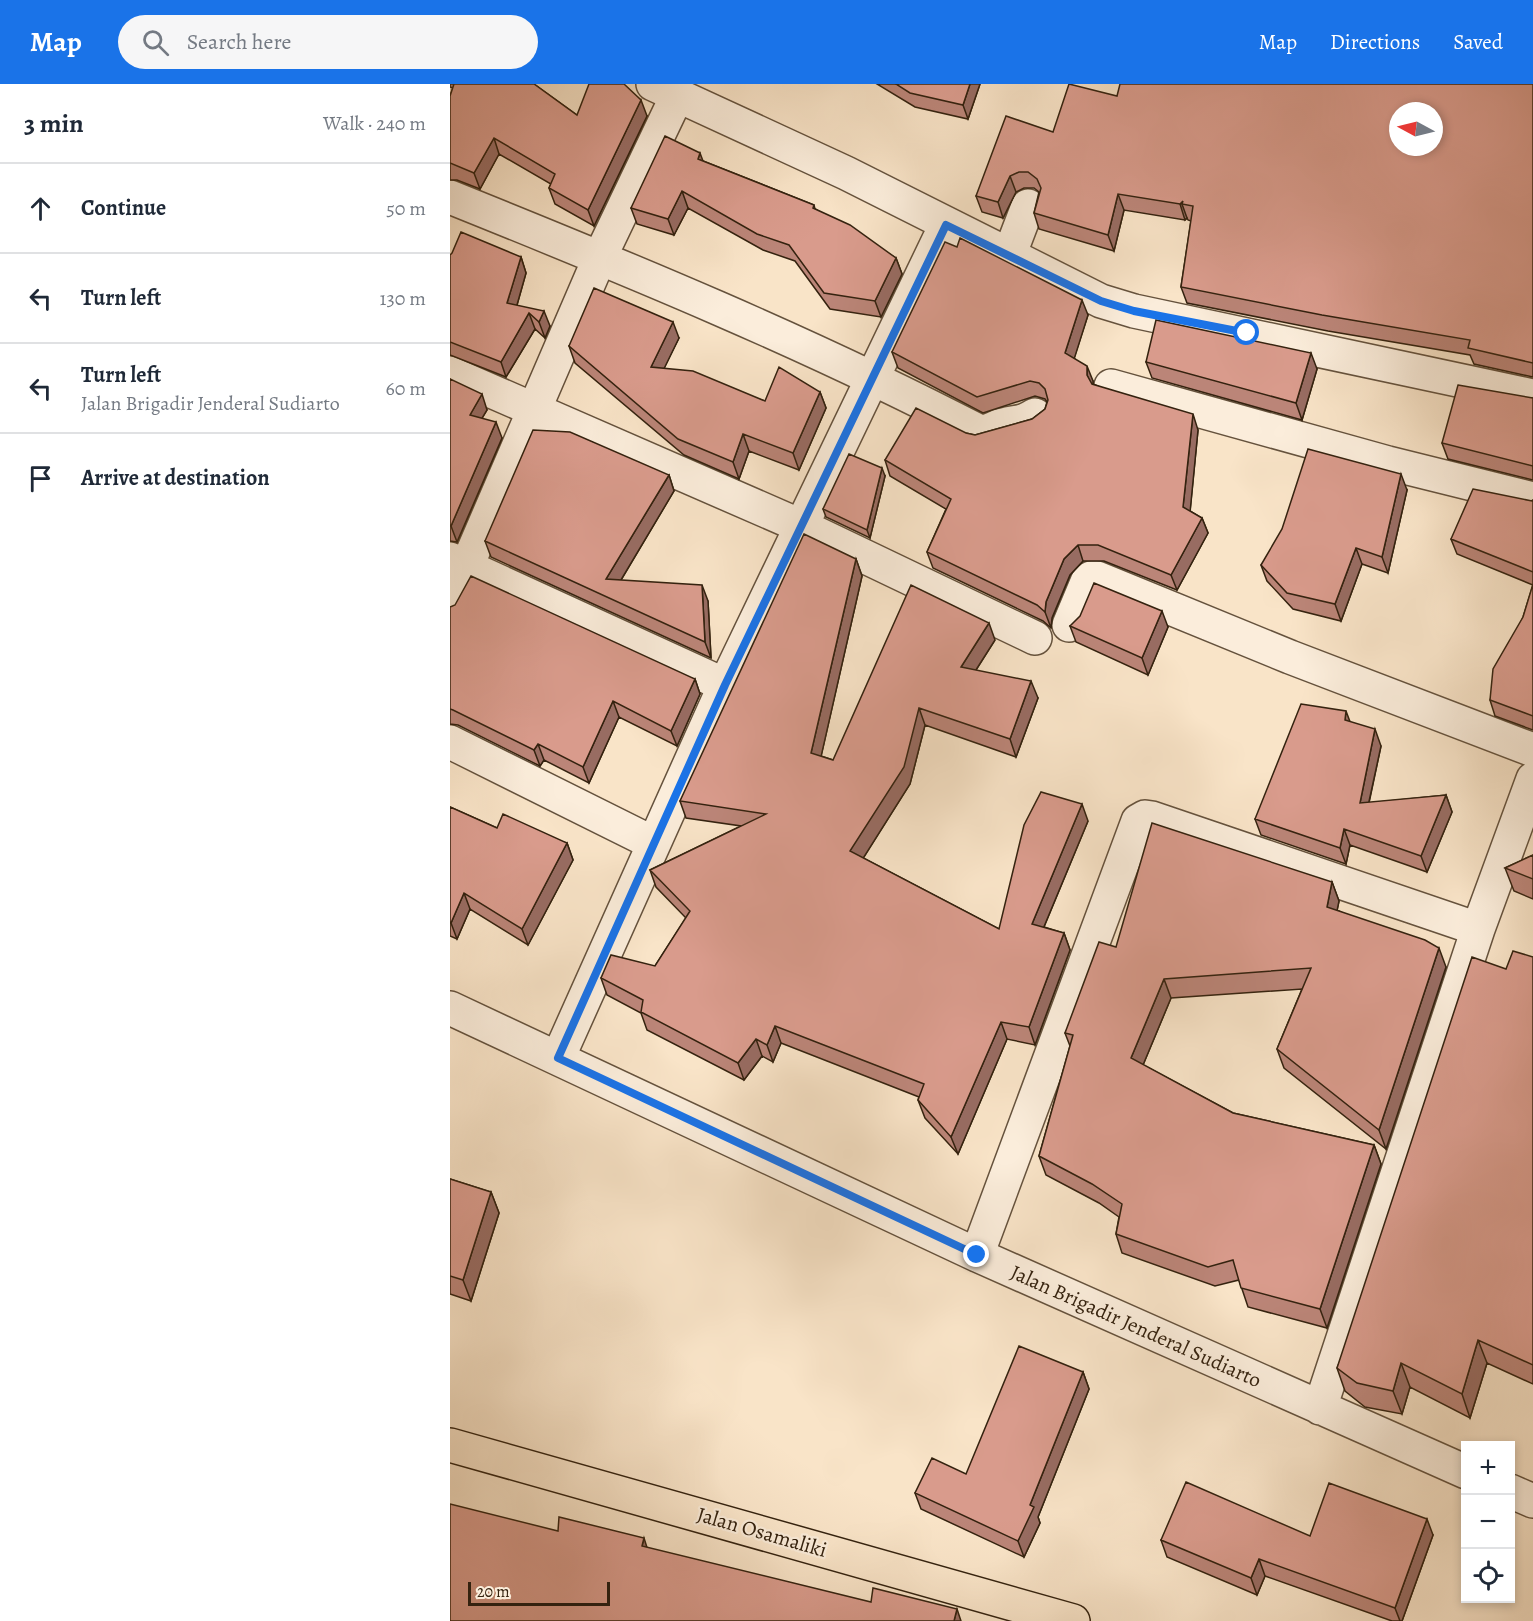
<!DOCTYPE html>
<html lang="en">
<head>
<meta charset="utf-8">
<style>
	body { margin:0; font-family:Alegreya,serif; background:#f6f6f7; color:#1f2937 }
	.controls { position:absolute; right:18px; bottom:18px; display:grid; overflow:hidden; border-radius:0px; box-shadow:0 3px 9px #0003 }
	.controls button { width:54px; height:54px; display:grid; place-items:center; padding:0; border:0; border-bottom:2px solid #e0e1e3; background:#fff; color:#1f2937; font:30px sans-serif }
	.compass { position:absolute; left:939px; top:18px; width:54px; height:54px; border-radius:50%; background:#fff; box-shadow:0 3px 9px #0003; rotate:277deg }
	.scale { position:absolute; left:18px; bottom:15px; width:142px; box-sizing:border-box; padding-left:6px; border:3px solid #34220f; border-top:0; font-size:16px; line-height:21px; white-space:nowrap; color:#34220f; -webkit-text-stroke:4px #fbeddb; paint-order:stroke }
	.stop { position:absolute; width:18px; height:18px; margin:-14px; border:4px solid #1a73e8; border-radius:50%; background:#fff }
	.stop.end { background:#1a73e8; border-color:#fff; box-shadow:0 2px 6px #0008 }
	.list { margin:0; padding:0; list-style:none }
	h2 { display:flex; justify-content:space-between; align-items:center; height:78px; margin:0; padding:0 24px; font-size:26px }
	h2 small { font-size:20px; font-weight:400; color:#747a83 }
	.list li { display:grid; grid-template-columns:39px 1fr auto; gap:18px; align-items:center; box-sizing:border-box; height:90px; padding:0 24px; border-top:2px solid #e0e1e3 }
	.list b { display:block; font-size:22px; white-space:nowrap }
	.list p { margin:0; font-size:20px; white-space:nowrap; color:#747a83 }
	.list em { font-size:20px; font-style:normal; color:#747a83 }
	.icon { flex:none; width:33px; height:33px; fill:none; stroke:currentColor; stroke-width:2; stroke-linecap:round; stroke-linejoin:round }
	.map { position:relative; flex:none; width:1083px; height:1537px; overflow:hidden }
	header { display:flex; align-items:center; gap:36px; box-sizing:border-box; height:84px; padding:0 30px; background:#1a73e8; color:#fff }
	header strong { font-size:28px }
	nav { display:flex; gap:33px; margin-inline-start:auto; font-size:21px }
	.search { width:420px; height:54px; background:#f6f6f7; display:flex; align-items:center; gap:15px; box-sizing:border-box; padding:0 21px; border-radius:33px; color:#747a83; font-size:22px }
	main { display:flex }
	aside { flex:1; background:#fff }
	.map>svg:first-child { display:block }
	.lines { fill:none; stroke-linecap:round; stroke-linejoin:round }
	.minor-casing { stroke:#65523d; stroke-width:36 }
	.major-casing { stroke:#34220f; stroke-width:36 }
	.minor { stroke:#fbeddb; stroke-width:33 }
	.major { stroke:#f9e4c8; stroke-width:33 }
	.wall { fill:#bb8578; stroke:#34220f; stroke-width:1.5 }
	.shaded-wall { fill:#986c62; stroke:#34220f; stroke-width:1.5 }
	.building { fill:#d99b8c; stroke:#34220f; stroke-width:1.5; fill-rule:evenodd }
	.route { stroke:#1a73e8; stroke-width:8 }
	.labels { text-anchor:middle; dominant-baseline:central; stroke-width:4.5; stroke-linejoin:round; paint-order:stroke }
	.street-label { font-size:21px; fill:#34220f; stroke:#fbeddb }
</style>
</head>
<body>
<header>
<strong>Map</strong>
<div class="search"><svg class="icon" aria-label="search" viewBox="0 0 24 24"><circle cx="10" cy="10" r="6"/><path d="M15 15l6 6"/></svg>Search here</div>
<nav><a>Map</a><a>Directions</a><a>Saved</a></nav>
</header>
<main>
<aside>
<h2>3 min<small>Walk · 240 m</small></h2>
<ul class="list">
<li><svg class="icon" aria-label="ahead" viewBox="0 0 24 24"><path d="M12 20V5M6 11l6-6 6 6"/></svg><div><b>Continue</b></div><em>50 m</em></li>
<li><svg class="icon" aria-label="left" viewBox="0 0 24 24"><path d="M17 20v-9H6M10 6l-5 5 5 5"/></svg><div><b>Turn left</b></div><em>130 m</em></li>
<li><svg class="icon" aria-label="left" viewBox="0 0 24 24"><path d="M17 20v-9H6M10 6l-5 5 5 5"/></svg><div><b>Turn left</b><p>Jalan Brigadir Jenderal Sudiarto</p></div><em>60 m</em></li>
<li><svg class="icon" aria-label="arrive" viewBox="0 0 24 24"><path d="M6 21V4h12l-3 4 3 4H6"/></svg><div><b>Arrive at destination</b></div></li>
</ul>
</aside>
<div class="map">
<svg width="1083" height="1537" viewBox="0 0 1083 1537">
	<rect width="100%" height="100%" fill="#f9e4c8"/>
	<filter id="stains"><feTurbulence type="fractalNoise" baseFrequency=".00333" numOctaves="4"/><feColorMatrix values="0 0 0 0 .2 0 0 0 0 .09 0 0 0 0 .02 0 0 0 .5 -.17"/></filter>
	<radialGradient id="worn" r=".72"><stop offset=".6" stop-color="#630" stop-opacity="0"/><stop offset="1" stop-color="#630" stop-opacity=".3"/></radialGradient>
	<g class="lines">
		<defs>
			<path id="minor" d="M203,0l193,89 255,128 33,10 399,85
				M0,113c179,72 359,146 530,235 11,0 13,-5 23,-7 14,-4 18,-1 32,-10
				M559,172l19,-50
				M0,289l353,154 232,111
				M661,302l277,77 145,36
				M0,475l275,126
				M0,521l150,-348 77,-161
				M619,541l18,-43 4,-4h6l193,79 243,93
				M0,658l203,101
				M0,924l527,247 489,217
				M108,974l167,-373 221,-460
				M527,1171l161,-434 7,-4 7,1 326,111
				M870,1324l158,-479 55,-150
				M1060,1407l23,10"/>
			<path id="major" d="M0,1361l623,176"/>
		</defs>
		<use href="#minor" class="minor-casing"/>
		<use href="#major" class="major-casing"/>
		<use href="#minor" class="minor"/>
		<use href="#major" class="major"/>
	</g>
	<path class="wall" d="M0,0h84l43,31 70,1 -53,110 -39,-22 -6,-16 2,-4 -52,-30 -19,35 -23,-9h-7v-84l3,-8 -3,-1z
		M427,0h103l-12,35 -53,-12z
		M1083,0v293l-59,-13 -4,-9 -142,-24 -141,-28 -6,-16 10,-66 -3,-1 -1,-2 -2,2 -61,-10 -10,41 -75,-22 -5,-16 5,-21 -5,-4h-10l-8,4 -13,26 -21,-6 -6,-16 77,-64 64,-36z
		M253,77l111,44 1,4 81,49 6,16 -21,43 -51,-8 -35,-48 -32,-11 -75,-42 -14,27 -37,-11 -6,-16z
		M0,171l71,2 5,16 -9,32 33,21 -5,12 -10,-9 -29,48 -56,-22z
		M638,231l-14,43 19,23v3l105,46 -8,81 12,7 6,15 -31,57 -73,-29h-21l-13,14 -18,43 -1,10 -8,-7 -110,-53 -6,-16 19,-43 -56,-33 -5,-16 81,-27 9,2 57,-16 13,-10 2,-7 -2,-3 -10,-3 -52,17 -85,-45 -6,-16z
		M229,254l-15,30 101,33 55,-9 6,16 -27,62 -50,-19 -10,28 -55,-24 -109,-92 -6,-17z
		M696,278l171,7 -15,51 -150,-42z
		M0,295l37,31 -5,8 20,20 -45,104 -7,-1z
		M1082,314l1,82 -85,-21 -6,-16z
		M219,391l5,16 -53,89 87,21 3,57 -220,-101 -6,-16z
		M435,392l-15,62 -44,-21 -3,-8z
		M957,406l-19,83 -26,-9 -21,57 -48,-12 -26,-28 -6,-16z
		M1083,416v230l-38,-14 -5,-16 33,-83 10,-32 -76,-31 -6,-15z
		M406,475l6,17 -41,180 12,4 162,-120 -19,30 62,28 -22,59 -91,-32 -15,59 -47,74 136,71 89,-108 -44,106 20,6 6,17 -35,95 -28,-6 -49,115 -33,-36 -7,-18 1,-3 -138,-54 -8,19 -11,-6 -18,24 -97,-50 -6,-17 -34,-18 -6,-17 54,-12 31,-48 -30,-31 -6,-17 91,-44 -55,-8 -6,-17z
		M0,523l245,72 5,15 -23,52 -58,-29 -30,66 -45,-23 -4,6 -82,-41 -8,-1z
		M620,542l98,1 -20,48 -72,-33z
		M900,638l31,24 -12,57 77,-8 6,17 -25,60 -77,-27 -4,19 -85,-29 -6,-16z
		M0,723l47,21 70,15 6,17 -45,85 -58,-36 -13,30 -7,-3z
		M1083,771v44l-19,-8 -9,-23z
		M882,798l7,19 -2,9 109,57 -60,182 -102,-81 -7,-19 25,-60 -131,9 -28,67 90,48 141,32 7,19 -54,164 -79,-21 -9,-27 -24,6 -93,-33 -6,-19 3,-17 -20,-14 -53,-28 -7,-19 31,-110 -5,-13 51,-86z
		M1083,873v427l-46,-21 -17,55 -60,-31 -8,27 -37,-7 -20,-16 -8,-23 169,-399z
		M0,1095l41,13 8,21 -28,88 -21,-7z
		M633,1288l6,17 -51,128 2,6 -16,34 -103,-48 -6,-16 51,-19z
		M983,1451l-31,86h-10l-127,-45 -8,19 -90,-38 -6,-17 149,-4z"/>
	<path class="shaded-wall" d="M520,0h10l-12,35 -5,-14z
		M191,16l6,16 -53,110 -6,-16z
		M44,54l5,16 -19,35 -6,-16z
		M250,69l6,16 -8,-10z
		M560,92l6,16 -13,26 -5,-16z
		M232,107l6,17 -14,27 -6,-16z
		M668,110l6,16 -10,41 -6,-16z
		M733,117l-1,3 5,14 -2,2 -5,-16z
		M71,173l5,16 -13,46 -6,-16z
		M446,174l6,16 -21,43 -6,-16z
		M632,216l6,15 -17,54 -6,-16z
		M94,227l6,15 -5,12 -6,-16z
		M79,229l6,16 -29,48 -5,-15z
		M223,238l6,16 -22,45 -6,-16z
		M861,269l6,16 -15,51 -6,-17z
		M637,282l6,15v10l-6,-16z
		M370,308l6,16 -27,62 -6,-17z
		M32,310l5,16 -12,20 -5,-15z
		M743,330l5,16 -9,93 -6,-16z
		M46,338l6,16 -45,104 -6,-16z
		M293,350l6,17 -10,28 -6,-17z
		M432,384l3,8 -15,62 -3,-8z
		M951,390l6,16 -19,83 -6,-16z
		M219,391l5,16 -62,104 -6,-16z
		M752,434l6,15 -31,57 -6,-15z
		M628,461l5,16 -13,14 -18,43 -1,10 -6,-16 1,-10 18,-43z
		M906,464l6,16 -21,57 -6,-17z
		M406,475l6,17 -44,194 -7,-17z
		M252,501l6,16 3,57 -6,-16z
		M712,527l6,16 -20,48 -6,-17z
		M539,539l6,17 -28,44 -6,-17z
		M245,595l5,15 -23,52 -6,-15z
		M581,597l7,17 -22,59 -6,-18z
		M163,617l6,16 -30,66 -6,-16z
		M469,624l6,17 -15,59 -53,84 -7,-17z
		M896,627l6,16 -7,-7z
		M925,645l6,17 -16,74 -5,-17z
		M88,660l6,16 -4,6 -6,-16z
		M996,711l6,17 -25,60 -6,-16z
		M632,720l6,17 -50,120 -6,-17z
		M894,745l6,16 -4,19 -6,-16z
		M117,759l6,17 -45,85 -6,-16z
		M882,798l7,19 -5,25 -7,-19z
		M14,809l6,16 -13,30 -6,-16z
		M614,849l6,17 -35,95 -6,-18z
		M989,864l7,19 -60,182 -7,-19z
		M714,895l7,19 -33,79 -7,-19z
		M551,938l6,17 -49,115 -7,-17z
		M325,942l6,17 -8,19 -6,-17z
		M306,955l6,17 -18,24 -6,-17z
		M924,1061l7,19 -54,164 -7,-19z
		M41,1108l8,21 -28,88 -8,-21z
		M1028,1256l9,23 -17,55 -8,-24z
		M951,1279l9,24 -8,27 -9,-23z
		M633,1288l6,17 -51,128 2,6 -16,34 -6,-16 12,-36z
		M977,1435l6,16 -31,86h-2l-5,-13z
		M194,1454l5,16 -7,-8z
		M809,1475l6,17 -8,19 -6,-17z
		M507,1525l4,12h-7z"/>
	<path class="building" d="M4,0h80l43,31 12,-31h35l17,16 -53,110 -39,-22 6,-14 -61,-36 -20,35 -24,-10v-67z
		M446,0h74l-7,21 -53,-12z
		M619,0l48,12 3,-12h413v279l-65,-15 2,-8 -148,-25 -141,-28 12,-81 -11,-2 1,-3 -3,3 -62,-10 -10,41 -74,-22 7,-25 -4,-9 -9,-7h-9l-9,4 -12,26 -22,-6 30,-80 47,16zM948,27h36v36h-36z
		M215,52l35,17 -2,6 116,46 -1,3 37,17 46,33 -21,43 -51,-8 -35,-48 -32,-11 -75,-43 -14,28 -37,-11z
		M11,148l60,25 -14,46 37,8 -5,11 -10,-9 -28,49 -51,-20v-87l2,-2z
		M510,154l122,62 -17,53 22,13v9l5,9 101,30 -10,93 19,11 -31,57 -73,-30h-20l-14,14 -18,43 -1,10 -8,-7 -110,-53 24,-53 -66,-39 31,-52 50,25 9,2 57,-16 13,-10 3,-9 -3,-11 -6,-6 -9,-2 -53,16 -85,-45 53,-110 12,5z
		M144,204l79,34 -22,45 42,4 72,30 14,-34 41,25 -27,61 -50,-19 -10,28 -55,-23 -109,-93z
		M706,236l155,33 -15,50 -150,-41z
		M0,295l32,15 -12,21 26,7 -45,104h-1z
		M1008,301l75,13v68l-91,-23z
		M83,346l37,2 99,43 -63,104 96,6 3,57 -220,-101z
		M858,365l93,25 -19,83 -26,-9 -21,56 -48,-11 -26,-28 21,-36z
		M399,370l33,14 -15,62 -44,-21z
		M1023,405l59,12 1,-1v72l-82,-33z
		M354,450l52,25 -45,194 22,7 78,-175 78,38 -28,44 70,14 -21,58 -91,-31 -15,59 -54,84 149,78 25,-104 17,-33 41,12 -50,120 32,9 -35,94 -28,-5 -50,115 -33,-37 6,-16 -149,-58 -8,19 -11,-6 -18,24 -97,-51 2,-12 -42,-22 10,-23 44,11 35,-55 -40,-41 116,-56 -86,-13z
		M21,492l224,103 -24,52 -58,-30 -30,66 -45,-23 -4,6 -81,-40 -3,-1v-102l5,-2z
		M644,499l68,28 -20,47 -72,-32 10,-10z
		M1083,500v132l-43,-16 3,-31 30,-52z
		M851,620l45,7 -1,9 30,9 -15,74 86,-8 -25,61 -77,-27 -4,19 -85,-29z
		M0,723l47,21 6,-14 64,29 -45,86 -58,-36 -13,30h-1z
		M702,739l180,59 -5,25 98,33 14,8 -60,182 -102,-81 34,-81 -147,11 -33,79 102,55 141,32 -54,164 -79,-21 -8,-28 -25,7 -92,-33 6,-30 -30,-20 -53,-28 34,-121 -8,-2 34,-91 17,5z
		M1083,771v24l-28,-11z
		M1063,867l20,6v408l-55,-25 -16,54 -61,-31 -8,28 -36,-8 -20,-15 135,-411 34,12z
		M0,1095l41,13 -28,88 -13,-4z
		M569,1262l64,26 -53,133 4,2 -16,34 -103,-48 17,-35 34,16z
		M736,1398l124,54 19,-53 98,36 -32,89 -136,-49 -8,19 -90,-38z
		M0,1420l108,27 1,-14 85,21 -2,8 229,56 2,-14 84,21 -3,12h-504z"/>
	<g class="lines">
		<path class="route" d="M527,1171l-419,-197 167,-373 221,-460 155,76 33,10 113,22"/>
	</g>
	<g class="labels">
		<g class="street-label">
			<text transform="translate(686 1242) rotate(24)">Jalan Brigadir Jenderal Sudiarto</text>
			<text transform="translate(312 1448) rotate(16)">Jalan Osamaliki</text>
		</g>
	</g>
	<rect width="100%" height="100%" filter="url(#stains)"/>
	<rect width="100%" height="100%" fill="url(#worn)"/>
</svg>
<div class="controls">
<button>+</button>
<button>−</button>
<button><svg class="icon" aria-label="locate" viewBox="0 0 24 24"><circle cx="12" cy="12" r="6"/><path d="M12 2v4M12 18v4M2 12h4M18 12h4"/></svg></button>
</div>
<svg class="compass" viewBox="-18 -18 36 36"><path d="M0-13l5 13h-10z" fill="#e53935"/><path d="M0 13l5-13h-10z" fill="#747a83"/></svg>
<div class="scale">20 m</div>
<div class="stop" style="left:797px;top:249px"></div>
<div class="stop end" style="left:527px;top:1171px"></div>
</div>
</main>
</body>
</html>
